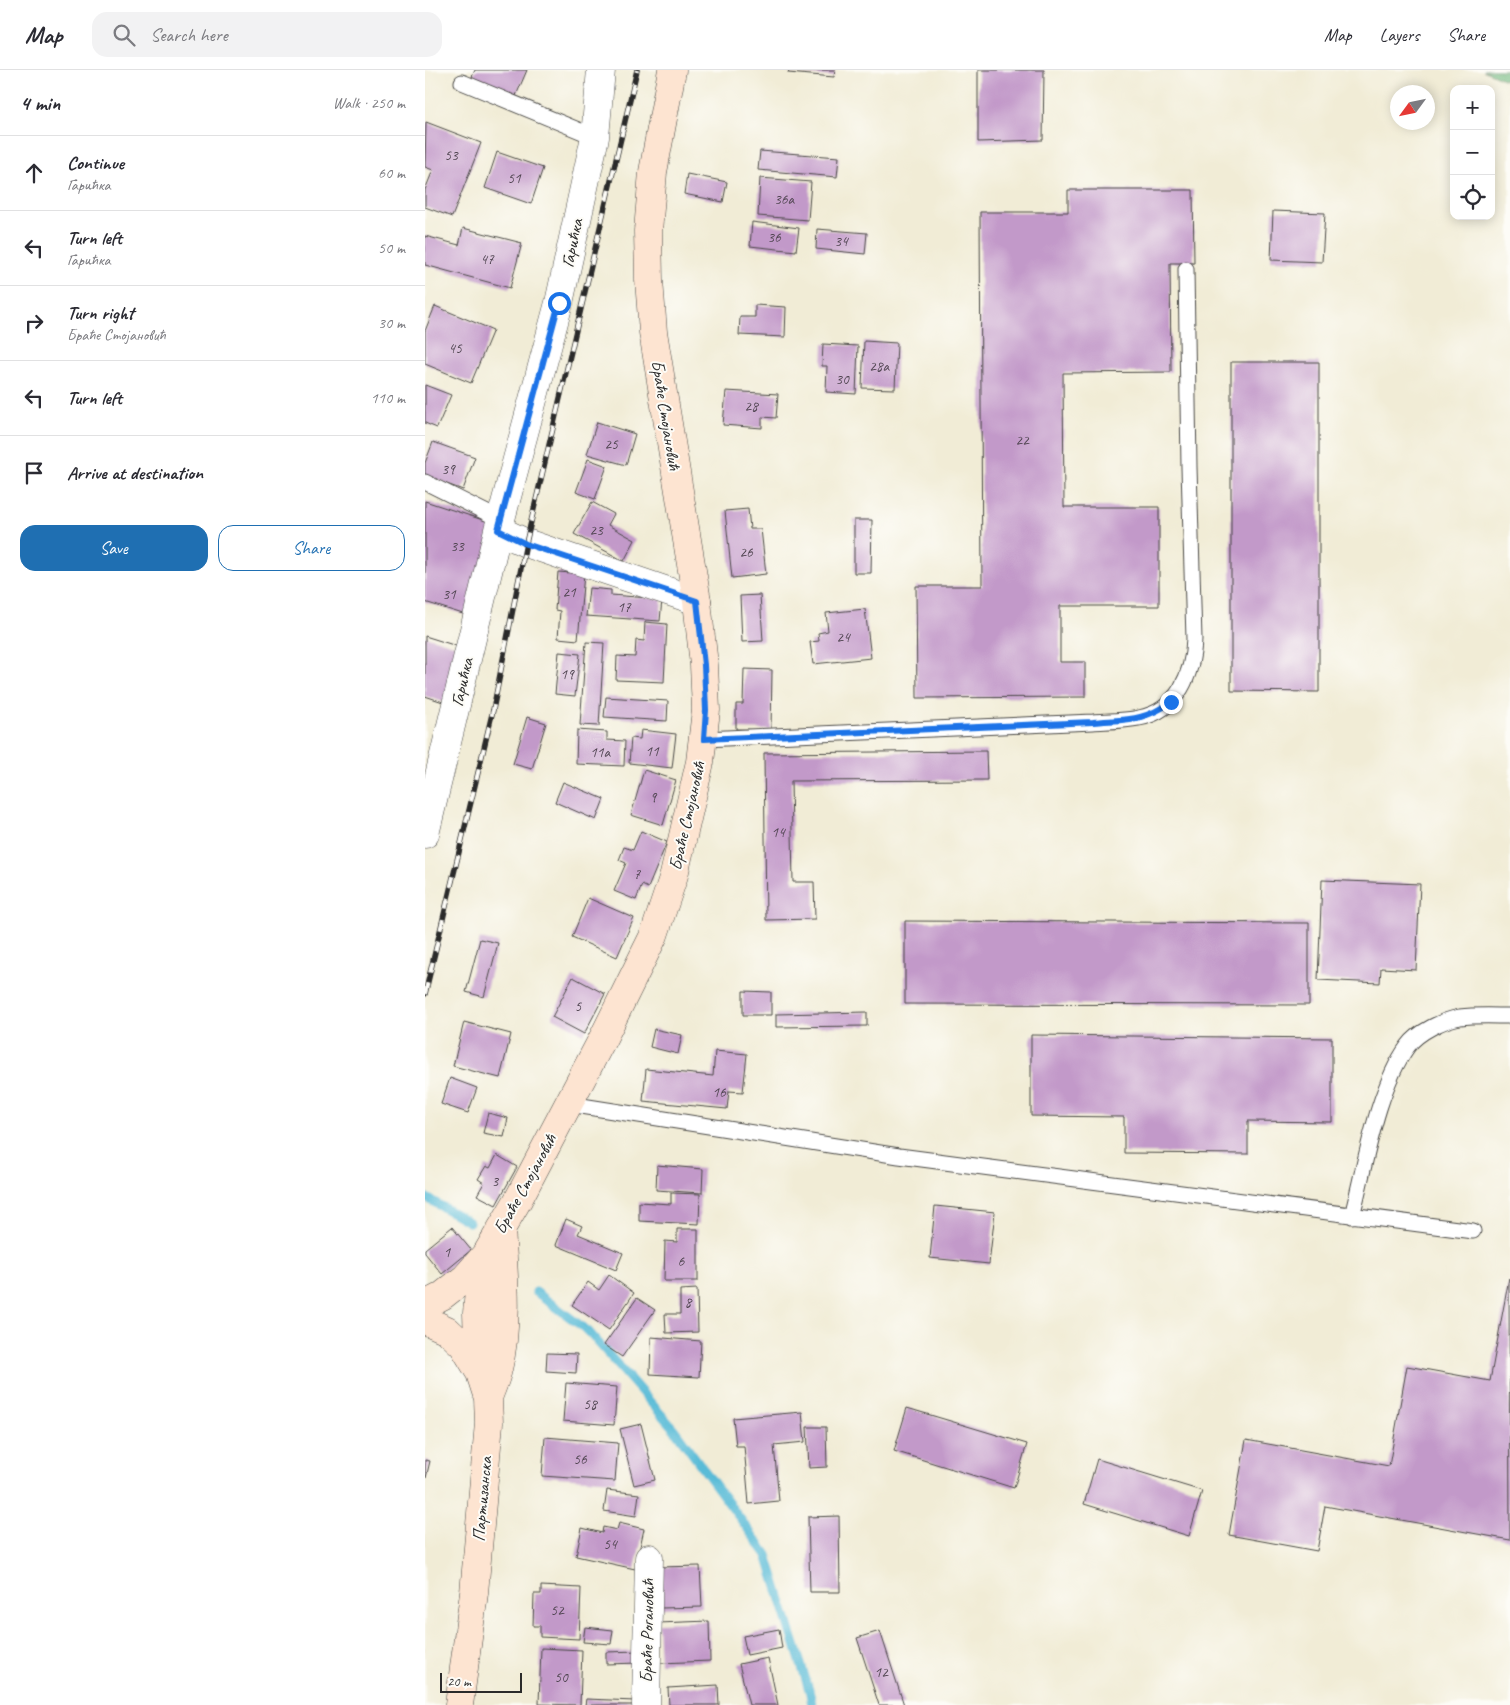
<!DOCTYPE html>
<html lang="en">
<head>
<meta charset="utf-8">
<style>
	body { margin:0; font-family:Caveat,sans-serif; background:#f2f2f3; color:#2b2b33 }
	.controls { position:absolute; right:15px; top:15px; display:grid; overflow:hidden; border-radius:10px; box-shadow:0 2px 12px #0003 }
	.controls button { width:45px; height:45px; display:grid; place-items:center; padding:0; border:0; border-bottom:1px solid #e1e1e2; background:#fff; color:#2b2b33; font:25px sans-serif }
	.compass { position:absolute; left:965px; top:15px; width:45px; height:45px; border-radius:50%; background:#fff; box-shadow:0 2px 12px #0003; rotate:237deg }
	.scale { position:absolute; left:15px; bottom:12px; width:82px; box-sizing:border-box; padding-left:5px; border:2px solid #2b2b2b; border-top:0; font-size:14px; line-height:18px; white-space:nowrap; color:#2b2b2b; -webkit-text-stroke:4px #fdfcf7; paint-order:stroke }
	.stop { position:absolute; width:15px; height:15px; margin:-11px; border:4px solid #1a73e8; border-radius:50%; background:#fff }
	.stop.end { background:#1a73e8; border-color:#fff; box-shadow:0 1px 5px #0008 }
	.list { margin:0; padding:0; list-style:none }
	h2 { display:flex; justify-content:space-between; align-items:center; height:65px; margin:0; padding:0 20px; font-size:21px }
	h2 small { font-size:16px; font-weight:400; color:#7c7c81 }
	.list li { display:grid; grid-template-columns:32px 1fr auto; gap:15px; align-items:center; box-sizing:border-box; height:75px; padding:0 20px; border-top:1px solid #e1e1e2 }
	.list b { display:block; font-size:19px; white-space:nowrap }
	.list p { margin:0; font-size:16px; white-space:nowrap; color:#7c7c81 }
	.list em { font-size:16px; font-style:normal; color:#7c7c81 }
	.actions { display:flex; gap:10px; padding:15px 20px }
	.actions a { flex:1; padding:11px 0; border:1px solid #1f6fb2; border-radius:15px; text-align:center; font-size:18px; color:#1f6fb2 }
	.actions .main { background:#1f6fb2; color:#fff }
	.icon { flex:none; width:28px; height:28px; fill:none; stroke:currentColor; stroke-width:2; stroke-linecap:round; stroke-linejoin:round }
	.map { position:relative; flex:none; width:1085px; height:1635px; overflow:hidden }
	header { display:flex; align-items:center; gap:30px; box-sizing:border-box; height:70px; padding:0 25px; background:#fff; border-bottom:1px solid #e1e1e2 }
	header strong { font-size:24px }
	nav { display:flex; gap:28px; margin-inline-start:auto; font-size:18px }
	.search { width:350px; height:45px; background:#f2f2f3; display:flex; align-items:center; gap:12px; box-sizing:border-box; padding:0 18px; border-radius:15px; color:#7c7c81; font-size:19px }
	main { display:flex }
	aside { flex:1; background:#fff }
	.map>svg:first-child { display:block }
	.forest { fill:#72ba7f; stroke:#4e7255 }
	.lines { fill:none; stroke-linecap:round; stroke-linejoin:round }
	.stream { stroke:#59bbd7; stroke-width:9 }
	.building { fill:#c299c9 }
	.lane-casing { stroke:#494845; stroke-width:17 }
	.street-casing { stroke:#494845; stroke-width:29 }
	.secondary-casing { stroke:#494845; stroke-width:29 }
	.lane { stroke:#fff; stroke-width:15 }
	.street { stroke:#fff; stroke-width:28 }
	.secondary { stroke:#fde4d1; stroke-width:28 }
	.rail-casing { stroke:#2b2b2b; stroke-width:5.5 }
	.rail { stroke:#fdfcf7; stroke-width:4; stroke-dasharray:11; stroke-linecap:butt }
	.route { stroke:#1a73e8; stroke-width:6 }
	.labels { text-anchor:middle; dominant-baseline:central; stroke-width:4; stroke-linejoin:round; paint-order:stroke }
	.number-label { font-size:15px; fill:#514652 }
	.street-label { font-size:18px; fill:#2b2b2b; stroke:#fdfcf7 }
</style>
</head>
<body>
<header>
<strong>Map</strong>
<div class="search"><svg class="icon" aria-label="search" viewBox="0 0 24 24"><circle cx="10" cy="10" r="6"/><path d="M15 15l6 6"/></svg>Search here</div>
<nav><a>Map</a><a>Layers</a><a>Share</a></nav>
</header>
<main>
<aside>
<h2>4 min<small>Walk · 250 m</small></h2>
<ul class="list">
<li><svg class="icon" aria-label="ahead" viewBox="0 0 24 24"><path d="M12 20V5M6 11l6-6 6 6"/></svg><div><b>Continue</b><p>Гарићка</p></div><em>60 m</em></li>
<li><svg class="icon" aria-label="left" viewBox="0 0 24 24"><path d="M17 20v-9H6M10 6l-5 5 5 5"/></svg><div><b>Turn left</b><p>Гарићка</p></div><em>50 m</em></li>
<li><svg class="icon" aria-label="right" viewBox="0 0 24 24"><path d="M7 20v-9h11M14 6l5 5-5 5"/></svg><div><b>Turn right</b><p>Браће Стојановић</p></div><em>30 m</em></li>
<li><svg class="icon" aria-label="left" viewBox="0 0 24 24"><path d="M17 20v-9H6M10 6l-5 5 5 5"/></svg><div><b>Turn left</b></div><em>110 m</em></li>
<li><svg class="icon" aria-label="arrive" viewBox="0 0 24 24"><path d="M6 21V4h12l-3 4 3 4H6"/></svg><div><b>Arrive at destination</b></div></li>
</ul>
<div class="actions"><a class="main">Save</a><a>Share</a></div>
</aside>
<div class="map">
<svg width="1085" height="1635" viewBox="0 0 1085 1635">
	<rect width="100%" height="100%" fill="#fdfcf7"/>
	<filter id="ink" filterUnits="userSpaceOnUse"><feTurbulence type="fractalNoise" baseFrequency=".02" numOctaves="2"/><feDisplacementMap in="SourceGraphic" scale="10" xChannelSelector="R" yChannelSelector="G"/><feConvolveMatrix kernelMatrix="1 2 1 2 8 2 1 2 1" color-interpolation-filters="sRGB"/></filter>
	<filter id="wash" filterUnits="userSpaceOnUse"><feTurbulence type="fractalNoise" baseFrequency=".0096" numOctaves="4" result="noise"/><feDisplacementMap in="SourceGraphic" scale="20" xChannelSelector="R" yChannelSelector="G"/><feGaussianBlur stdDeviation="1.12" result="paint"/><feColorMatrix in="noise" values="0 0 0 0 0 0 0 0 0 0 0 0 0 0 0 0 0 1.4 0 .05"/><feComposite in="paint" operator="in"/></filter>
	<g filter="url(#wash)">
		<rect width="100%" height="100%" fill="#f1ecd6"/>
		<path class="forest" d="M1058,0h27v12z"/>
		<g class="lines">
			<path class="stream" d="M0,1127l44,25
				M111,1222l52,39 86,98 93,126 43,138 2,12"/>
		</g>
		<g id="blocks">
			<path class="building" d="M50,0h52l-12,28 -44,-19z
				M364,0h46l-1,7 -46,-4z
				M553,0h66l-1,70 -65,2z
				M1,52l55,21 -29,74 -27,-10v-17l8,-20 -8,-3z
				M335,81l79,6 -2,20 -79,-7z
				M72,82l46,16 -12,36 -46,-16z
				M262,104l40,8 -4,20 -39,-8z
				M335,108l51,4 -3,38 -50,-4z
				M643,120h125l1,73h-24l1,109 -108,1 1,134h95v99h-99v56h25v35l-168,1 -1,-112h66l-2,-374h88z
				M848,141l52,2 -3,49 -51,-2z
				M327,152l47,6 -3,23 -46,-5z
				M38,158l59,15 -12,45 -85,-23v-29l34,9z
				M392,159l50,4 -2,21 -49,-5z
				M330,235l31,2 -1,30 -46,-2 1,-18h15z
				M10,236l58,24 -22,53 -46,-19v-33z
				M439,271l33,2 -2,46 -33,-1z
				M398,274l35,2 -2,48 -30,-2 1,-26h-5z
				M806,292h88v330l-88,-1z
				M0,315l26,10 -14,33 -12,-5z
				M301,321l52,3 -2,24 -14,-1v11l-39,-3z
				M172,352l38,12 -9,31 -39,-11z
				M8,372l42,15 -12,33 -38,-14v-13z
				M163,389l19,7 -12,33 -19,-7z
				M0,431l70,23 -29,91 -41,-13z
				M167,432l22,12 -6,11 27,15 -11,21 -50,-27z
				M323,439l2,20h11l5,45 -34,4 -7,-67z
				M429,450h18l-1,53h-17z
				M133,502l26,2 -6,66 -20,-2 2,-27 -5,-1z
				M164,518l22,2v5l51,4 -2,22 -74,-5z
				M335,525l3,46 -21,1 -2,-46z
				M440,539l6,49 -58,6 -3,-22 9,-1 -1,-8 10,-2 -2,-18z
				M220,552l22,2 -3,58 -48,-2 1,-24 18,1 1,-17 8,1z
				M0,566l38,12 -17,55 -21,-7z
				M161,572l18,1 -5,83 -19,-1z
				M134,582l21,2 -5,42 -20,-2z
				M319,599l28,1 -1,60 -35,-1v-25h7z
				M181,627l62,4 -1,20 -63,-4z
				M102,647l19,6 -14,46 -19,-5z
				M152,660l30,2v8l18,1 -1,25 -48,-2z
				M216,660l35,4 -4,34 -43,-5 2,-25 9,1z
				M561,681l1,29 -196,1 2,101h21l1,37 -49,1 -2,-167z
				M219,700l32,10 -13,45 -32,-10z
				M138,712l41,17 -8,21 -41,-18z
				M216,761l26,11 -19,46 -6,-3 -6,15 -22,-9 12,-28 -7,-3 5,-13 9,3z
				M897,810l98,4 -4,86 -35,-2 -1,15 -62,-3z
				M163,828l46,20 -17,39 -45,-20z
				M480,851l404,2v82l-404,-1z
				M55,869l18,4 -14,54 -18,-5z
				M148,907l32,17 -21,40 -32,-17z
				M318,921l28,1v23h-28z
				M442,942v14l-91,1v-13z
				M39,952l47,12 -11,44 -47,-12z
				M229,959l28,6 -4,19 -28,-7z
				M606,965l301,3v84l-84,-1v33l-124,-1v-36l-93,-1z
				M290,981l32,3 -4,38 -14,-1 -2,18 -84,-8 3,-32 67,7z
				M25,1008l27,10 -9,25 -27,-9z
				M63,1043l20,5 -4,19 -21,-4z
				M72,1085l20,12 -21,38 -19,-10 7,-12 -6,-4 8,-13 4,2z
				M232,1095l46,4 -1,24 -46,-3z
				M246,1123l29,1 -1,30 -60,-3v-19l32,2z
				M510,1136l60,6 -6,52 -59,-6z
				M141,1149l16,7 -4,8 45,19 -7,17 -60,-25z
				M27,1157l19,23 -29,24 -17,-21v-4z
				M252,1159h21v52h-34l1,-40 12,1z
				M184,1205l25,18 -25,37 -37,-25 16,-23 11,8z
				M1084,1208l1,262 -185,-34 -8,45 -88,-16 17,-95 143,26 18,-100 83,15z
				M272,1219l1,43 -32,1 -1,-19h15v-24z
				M212,1228l18,12 -33,47 -18,-12z
				M226,1267l50,4 -2,36 -49,-3z
				M122,1283l30,1 -1,19 -30,-2z
				M141,1313l51,4 -3,38 -51,-4z
				M482,1338l120,36 -13,44 -120,-37z
				M377,1342l3,30 -31,3 5,56 -30,3 -5,-58h-8l-3,-28z
				M216,1354l14,56 -21,5 -14,-56z
				M382,1357h19l1,40 -18,1z
				M120,1367l73,6 -3,38 -73,-5z
				M672,1389l105,32 -13,45 -105,-32z
				M0,1390l5,1 -4,17h-1z
				M182,1420l32,4 -3,22 -32,-5z
				M414,1446l1,76h-30l-2,-75z
				M194,1453l25,6 -9,40 -59,-13 6,-28 20,5 1,-6 14,3z
				M275,1496l2,41 -41,1 -2,-41z
				M116,1516l40,2 -2,51 -39,-2v-11h-7l1,-32h7z
				M284,1551l1,40 -50,2 -2,-40z
				M160,1557l28,3 -2,14 -28,-2z
				M354,1559l3,19 -35,7 -4,-19z
				M455,1561l24,74h-25l-22,-67z
				M116,1578l41,2 -2,55 -41,-1z
				M214,1581v12l-33,1v-12z
				M343,1588l10,47h-29l-10,-41z
				M293,1615l1,20h-50l-1,-17z
				M161,1629l49,2 -1,4h-49z"/>
		</g>
	</g>
	<g filter="url(#ink)">
		<use href="#blocks" fill-opacity="0" stroke="#494845" stroke-width="1"/>
		<g class="lines">
			<defs>
				<path id="lane" d="M37,12l133,55
					M0,412l76,38
					M279,669l389,-17c15,-1 32,-1 46,-4 39,-7 54,-45 55,-79l-5,-172 -3,-198
					M144,1034l330,52 574,75
					M927,1146c13,-50 25,-128 56,-170 10,-14 35,-26 52,-29 16,-2 34,-1 50,-1"/>
				<path id="street" d="M73,460l61,-227 36,-166 6,-67
					M0,764l73,-304 28,13 171,58
					M221,1635l3,-147"/>
				<path id="secondary" d="M0,1235l17,-9 23,-18 22,-25 31,-53 86,-164 50,-101 20,-60 26,-113 6,-52 -2,-45 -7,-64 -44,-269 -4,-52 -1,-49 5,-59 19,-102
					M0,1250l22,10 16,15 17,28 8,25 1,25 -15,170 -15,112
					M54,1299l-2,-56 2,-22 8,-38
					M63,1328c3,-9 8,-19 10,-29 11,-44 6,-95 3,-140"/>
			</defs>
			<use href="#lane" class="lane-casing"/>
			<use href="#street" class="street-casing"/>
			<use href="#secondary" class="secondary-casing"/>
			<use href="#lane" class="lane"/>
			<use href="#street" class="street"/>
			<use href="#secondary" class="secondary"/>
			<defs>
				<path id="rail" d="M0,924l68,-284 33,-167 111,-473"/>
			</defs>
			<use href="#rail" class="rail-casing"/>
			<use href="#rail" class="rail"/>
		</g>
	</g>
	<g class="lines" filter="url(#ink)">
		<path class="route" d="M134,233l-61,227 28,14 171,57 7,64 2,45 -2,29 389,-17c33,-3 50,0 78,-20"/>
	</g>
	<g class="labels">
		<g class="number-label">
			<text x="26" y="85">53</text>
			<text x="89" y="108">51</text>
			<text x="359" y="129">36a</text>
			<text x="349" y="167">36</text>
			<text x="416" y="171">34</text>
			<text x="62" y="189">47</text>
			<text x="30" y="278">45</text>
			<text x="454" y="296">28a</text>
			<text x="417" y="309">30</text>
			<text x="326" y="336">28</text>
			<text x="597" y="370">22</text>
			<text x="186" y="374">25</text>
			<text x="23" y="399">39</text>
			<text x="171" y="460">23</text>
			<text x="32" y="476">33</text>
			<text x="321" y="482">26</text>
			<text x="144" y="522">21</text>
			<text x="24" y="524">31</text>
			<text x="199" y="537">17</text>
			<text x="418" y="567">24</text>
			<text x="142" y="604">19</text>
			<text x="227" y="681">11</text>
			<text x="175" y="682">11a</text>
			<text x="228" y="727">9</text>
			<text x="353" y="762">14</text>
			<text x="212" y="804">7</text>
			<text x="153" y="936">5</text>
			<text x="294" y="1022">16</text>
			<text x="70" y="1111">3</text>
			<text x="22" y="1182">1</text>
			<text x="256" y="1191">6</text>
			<text x="263" y="1232">8</text>
			<text x="165" y="1334">58</text>
			<text x="155" y="1389">56</text>
			<text x="185" y="1474">54</text>
			<text x="132" y="1540">52</text>
			<text x="456" y="1602">12</text>
			<text x="136" y="1607">50</text>
		</g>
		<g class="street-label">
			<text transform="translate(147 173) rotate(-78)">Гарићка</text>
			<text transform="translate(241 345) rotate(81)">Браће Стојановић</text>
			<text transform="translate(37 612) rotate(-77)">Гарићка</text>
			<text transform="translate(262 746) rotate(-77)">Браће Стојановић</text>
			<text transform="translate(100 1114) rotate(-61)">Браће Стојановић</text>
			<text transform="translate(57 1429) rotate(-85)">Партизанска</text>
			<text transform="translate(222 1561) rotate(-89)">Браће Рогановић</text>
		</g>
	</g>
</svg>
<div class="controls">
<button>+</button>
<button>−</button>
<button><svg class="icon" aria-label="locate" viewBox="0 0 24 24"><circle cx="12" cy="12" r="6"/><path d="M12 2v4M12 18v4M2 12h4M18 12h4"/></svg></button>
</div>
<svg class="compass" viewBox="-18 -18 36 36"><path d="M0-13l5 13h-10z" fill="#e53935"/><path d="M0 13l5-13h-10z" fill="#7c7c81"/></svg>
<div class="scale">20 m</div>
<div class="stop" style="left:134px;top:233px"></div>
<div class="stop end" style="left:746px;top:632px"></div>
</div>
</main>
</body>
</html>
